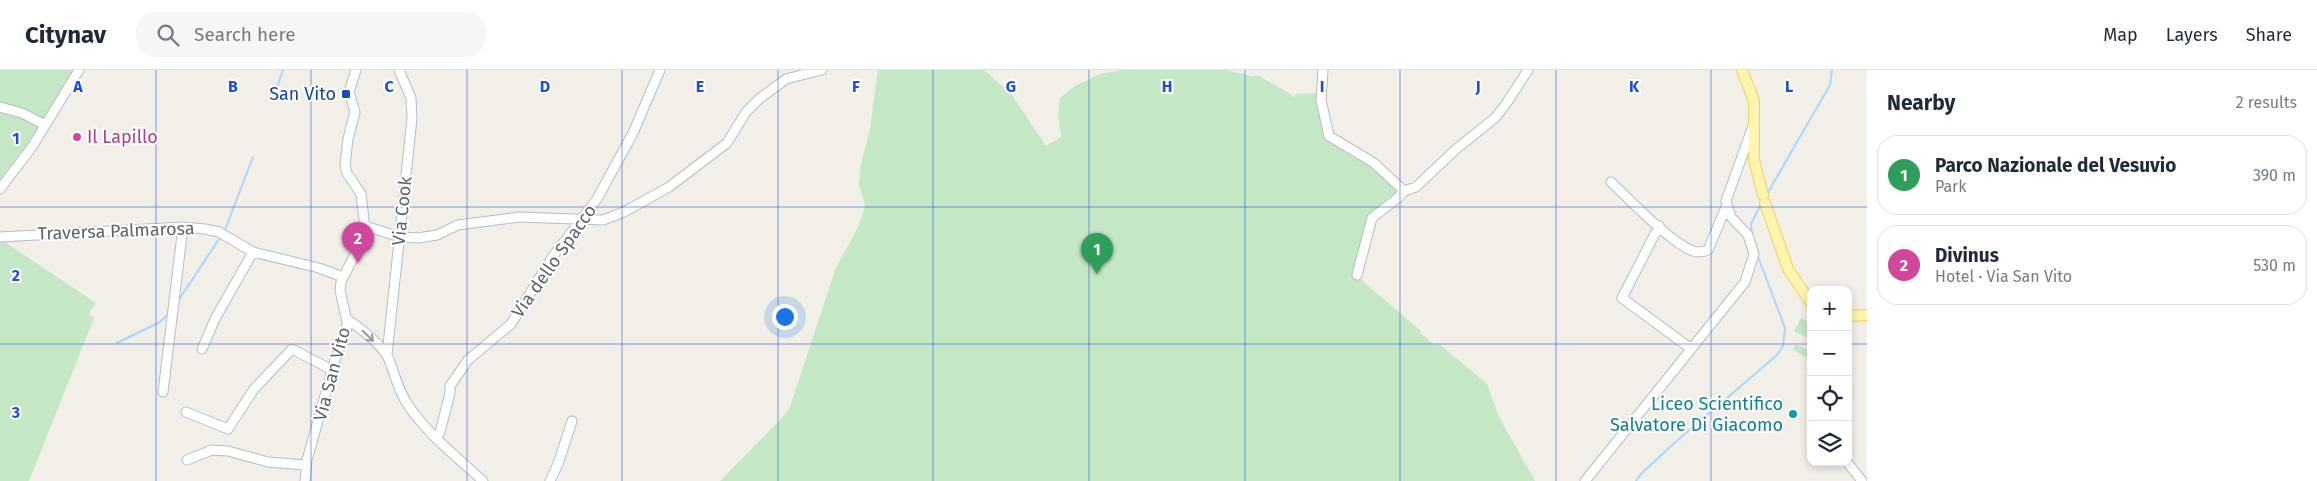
<!DOCTYPE html>
<html lang="en">
<head>
<meta charset="utf-8">
<style>
	body { margin:0; font-family:"Fira Sans",sans-serif; background:#f6f6f7; color:#1f2937 }
	.controls { position:absolute; right:15px; bottom:15px; display:grid; overflow:hidden; border-radius:10px; box-shadow:0 2px 8px #0003 }
	.controls button { width:45px; height:45px; display:grid; place-items:center; padding:0; border:0; border-bottom:1px solid #e0e1e3; background:#fff; color:#1f2937; font:25px sans-serif }
	.you { position:absolute; left:784px; top:246px; width:18px; height:18px; margin:-12px; border:4px solid #fff; border-radius:50%; background:#1a73e8; box-shadow:0 0 0 8px #1a73e833 }
	.badge { display:grid; place-items:center; width:32px; height:32px; border-radius:50%; background:#0f766e; color:#fff; font-size:16px; font-weight:700 }
	.pin { position:absolute; translate:-50% -41px; filter:drop-shadow(0 1px 2px #0008) }
	.pin::after { content:''; position:absolute; top:26px; width:18px; height:15px; background:inherit; clip-path:polygon(0 0,100% 0,50% 100%) }
	.list { margin:0; padding:0; list-style:none }
	h2 { display:flex; justify-content:space-between; align-items:center; height:65px; margin:0; padding:0 20px; font-size:21px }
	h2 small { font-size:16px; font-weight:400; color:#747a83 }
	.list li { display:grid; grid-template-columns:32px 1fr auto; gap:15px; align-items:center; box-sizing:border-box; height:80px; margin:0 10px 10px; padding:0 10px; border:1px solid #e0e1e3; border-radius:20px }
	.list b { display:block; font-size:19px; white-space:nowrap }
	.list p { margin:0; font-size:16px; white-space:nowrap; color:#747a83 }
	.list em { font-size:16px; font-style:normal; color:#747a83 }
	.icon { flex:none; width:28px; height:28px; fill:none; stroke:currentColor; stroke-width:2; stroke-linecap:round; stroke-linejoin:round }
	.map { position:relative; flex:none; width:1867px; height:411px; overflow:hidden }
	header { display:flex; align-items:center; gap:30px; box-sizing:border-box; height:70px; padding:0 25px; background:#fff; border-bottom:1px solid #e0e1e3 }
	header strong { font-size:24px }
	nav { display:flex; gap:28px; margin-inline-start:auto; font-size:18px }
	.search { width:350px; height:45px; background:#f6f6f7; display:flex; align-items:center; gap:12px; box-sizing:border-box; padding:0 18px; border-radius:20px; color:#747a83; font-size:19px }
	main { display:flex }
	aside { flex:1; background:#fff }
	.map>svg:first-child { display:block }
	.green { fill:#c4e8c6 }
	.lines { fill:none; stroke-linecap:round; stroke-linejoin:round }
	.stream { stroke:#a9d6ff; stroke-width:2 }
	.minor-casing { stroke:#b9bcc0; stroke-width:11 }
	.major-casing { stroke:#f2cf5f; stroke-width:12 }
	.minor { stroke:#fff; stroke-width:9 }
	.major { stroke:#fff5ae; stroke-width:10 }
	.oneway { stroke:#96999c }
	.grid { fill:none; stroke:#1d4ed8; stroke-width:1; stroke-opacity:0.55 }
	.transit-dot { fill:#1a4fb4; stroke:#fff; stroke-width:2 }
	.hotel-dot { fill:#d1479c; stroke:#fff; stroke-width:2 }
	.culture-dot { fill:#0f9aa8; stroke:#fff; stroke-width:2 }
	.labels { text-anchor:middle; dominant-baseline:central; stroke-width:4; stroke-linejoin:round; paint-order:stroke }
	.transit-label { font-size:18px; fill:#164399; stroke:#fff; text-anchor:end }
	.hotel-label { font-size:18px; fill:#b23c85; stroke:#fff; text-anchor:start }
	.street-label { font-size:18px; fill:#5e6267; stroke:#fff }
	.culture-label { font-size:18px; fill:#0d838f; stroke:#fff; text-anchor:end }
	.grid-label { font-size:16px; text-anchor:middle; font-weight:bold; fill:#1d4ed8; stroke:#fff; stroke-width:4; stroke-linejoin:round; paint-order:stroke }
</style>
</head>
<body>
<header>
<strong>Citynav</strong>
<div class="search"><svg class="icon" aria-label="search" viewBox="0 0 24 24"><circle cx="10" cy="10" r="6"/><path d="M15 15l6 6"/></svg>Search here</div>
<nav><a>Map</a><a>Layers</a><a>Share</a></nav>
</header>
<main>
<div class="map">
<svg width="1867" height="411" viewBox="0 0 1867 411">
	<rect width="100%" height="100%" fill="#f1efe7"/>
	<path class="green" d="M0,0h81l-67,107 -14,17z
		M878,0h106l28,25 34,51 15,-9 -3,-23 2,-16 15,-12 25,-12 23,-4h104l27,7 4,-2c12,8 24,13 36,22l2,-3 21,-1 8,5 3,13 -2,1 10,25 67,51 -30,34 -14,56 62,53 -1,2 15,12 3,-2 49,41 11,31 37,66h-815l62,-63 8,-11 45,-137 23,-43 5,-14 2,-8 -6,-20 1,-17 10,-39z
		M0,169l96,64 -7,10 5,5 -65,163h-29z
		M1801,248l10,5v17l-17,-9z
		M1796,274l13,7 -3,6 -13,-7z"/>
	<g class="lines">
		<path class="stream" d="M276,20l7,-20
			M1767,124l63,-109 2,-15
			M225,160l28,-73
			M1752,165l-1,-11 10,-20
			M178,231l41,-62
			M117,273l43,-21 9,-9
			M1636,411l5,-7 31,-29 105,-90 6,-9 2,-18 -28,-74"/>
		<defs>
			<path id="minor" d="M1323,0l-2,30 8,36 45,27 30,28 12,-4 39,-37 40,-32 11,-14 22,-34
				M0,37l22,6 23,12
				M1611,112c19,18 60,61 82,69 5,2 10,1 15,-1l18,-43
				M0,119l32,-42 47,-77
				M365,156l35,11 18,1 19,-3 21,-10 61,-8 84,3 21,-8 45,-25 33,-25 25,-19 19,-31 13,-13 27,-20 36,-9
				M1659,156l-37,72 68,50
				M0,167l183,-10 22,2 14,3 34,20 66,16 24,9
				M1357,205l15,-57 27,-21 5,-6
				M347,249c13,9 38,28 43,43 6,16 9,31 20,46 20,28 48,50 73,73
				M202,279l13,-30 38,-67
				M387,285l25,-237 -1,-20 -12,-28
				M163,322l20,-165
				M186,342l42,17 26,-40 38,-40 40,21
				M436,368l4,-6 10,-39v-7l18,-26 43,-36 42,-68 44,-57 36,-66 27,-63
				M187,390l25,-10 16,1 40,11 38,3
				M1847,392l15,19
				M305,411l2,-21 28,-100 12,-32v-6l-7,-32 1,-8 18,-36 6,-18 -4,-34 -14,-21 -2,-8 3,-26 7,-27 -6,-20 7,-22
				M550,411l8,-17 14,-43
				M1585,411l160,-199 9,-28 -6,-19 -17,-18 -5,-16 27,-75"/>
			<path id="major" d="M1742,0l12,31v59l9,35
				M1765,133l23,66 23,34
				M1848,246l19,-1"/>
		</defs>
		<use href="#minor" class="minor-casing"/>
		<use href="#major" class="major-casing"/>
		<use href="#minor" class="minor"/>
		<use href="#major" class="major"/>
	</g>
	<defs><path id="oneway-shaft" d="M-6 0H5M1.5-3L5.5 0L1.5 3" fill="none" stroke-width="1.6" stroke-linecap="round" stroke-linejoin="round" transform="scale(1.25)"/></defs>
	<use class="oneway" href="#oneway-shaft" transform="translate(368 266) rotate(44)"/>
	<path class="grid" d="M156,0v411M311,0v411M467,0v411M622,0v411M778,0v411M933,0v411M1089,0v411M1245,0v411M1400,0v411M1556,0v411M1711,0v411M0,137h1867M0,274h1811M1848,274h19"/>
	<rect class="transit-dot" x="341" y="19" width="10" height="10" rx="2.5"/>
	<circle class="hotel-dot" cx="77" cy="67" r="5"/>
	<circle class="culture-dot" cx="1793" cy="344" r="5"/>
	<g class="labels">
		<g class="transit-label">
			<text x="336" y="24">San Vito</text>
		</g>
		<g class="hotel-label">
			<text x="87" y="67">Il Lapillo</text>
		</g>
		<g class="street-label">
			<text transform="translate(402 141) rotate(-84)">Via Cook</text>
			<text transform="translate(116 161) rotate(-2)">Traversa Palmarosa</text>
			<text transform="translate(554 191) rotate(-55)">Via dello Spacco</text>
			<text transform="translate(332 304) rotate(-75)">Via San Vito</text>
		</g>
		<g class="culture-label">
			<text x="1783" y="334">Liceo Scientifico<tspan x="1783" dy="21">Salvatore Di Giacomo</tspan></text>
		</g>
	</g>
	<g class="grid-label">
		<text x="78" y="22">A</text>
		<text x="233" y="22">B</text>
		<text x="389" y="22">C</text>
		<text x="545" y="22">D</text>
		<text x="700" y="22">E</text>
		<text x="856" y="22">F</text>
		<text x="1011" y="22">G</text>
		<text x="1167" y="22">H</text>
		<text x="1322" y="22">I</text>
		<text x="1478" y="22">J</text>
		<text x="1634" y="22">K</text>
		<text x="1789" y="22">L</text>
		<text x="16" y="74">1</text>
		<text x="16" y="211">2</text>
		<text x="16" y="348">3</text>
	</g>
</svg>
<div class="controls">
<button>+</button>
<button>−</button>
<button><svg class="icon" aria-label="locate" viewBox="0 0 24 24"><circle cx="12" cy="12" r="6"/><path d="M12 2v4M12 18v4M2 12h4M18 12h4"/></svg></button>
<button><svg class="icon" aria-label="layers" viewBox="0 0 24 24"><path d="M12 4l9 5-9 5-9-5zM3 14l9 5 9-5"/></svg></button>
</div>
<div class="you"></div>
<div class="pin badge" style="left:1097px;top:204px;background:#2e9e5b">1</div>
<div class="pin badge" style="left:358px;top:193px;background:#d1479c">2</div>
</div>
<aside>
<h2>Nearby<small>2 results</small></h2>
<ul class="list">
<li><span class="badge" style="background:#2e9e5b">1</span><div><b>Parco Nazionale del Vesuvio</b><p>Park</p></div><em>390 m</em></li>
<li><span class="badge" style="background:#d1479c">2</span><div><b>Divinus</b><p>Hotel · Via San Vito</p></div><em>530 m</em></li>
</ul>
</aside>
</main>
</body>
</html>
